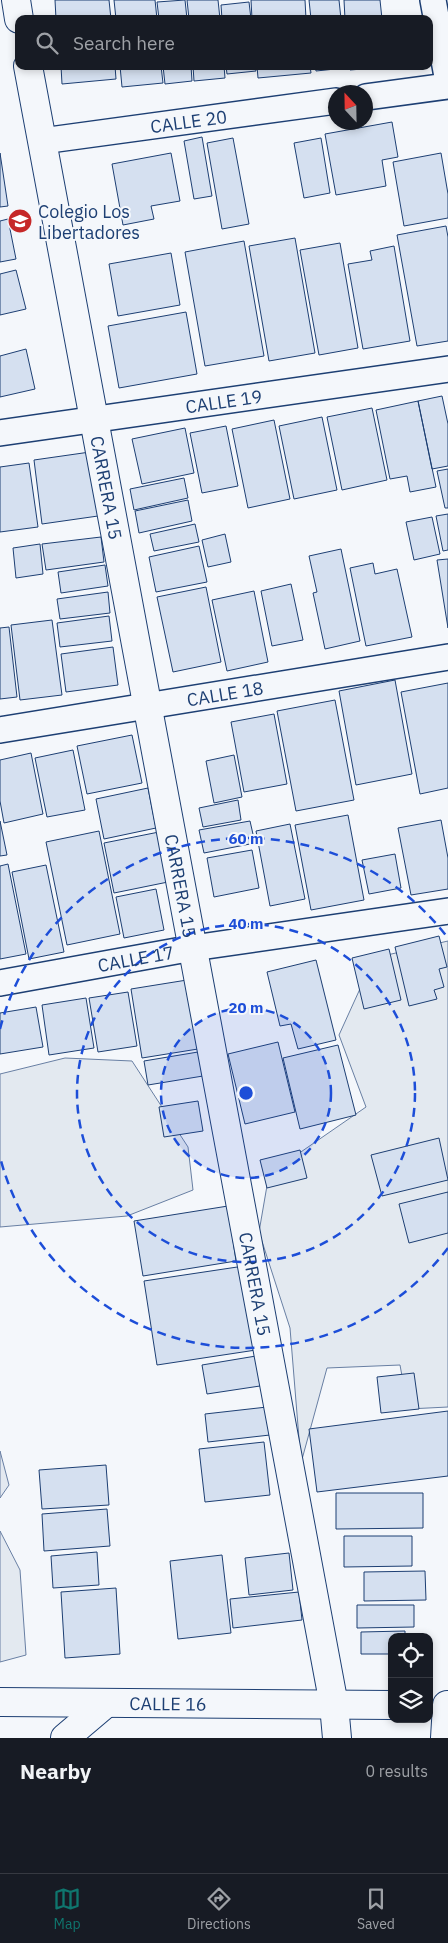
<!DOCTYPE html>
<html lang="en">
<head>
<meta charset="utf-8">
<style>
	body { margin:0; font-family:"IBM Plex Sans",sans-serif; background:#242831; color:#f1f3f6 }
	.controls { position:absolute; right:15px; bottom:15px; display:grid; overflow:hidden; border-radius:10px; box-shadow:0 2px 8px #0003 }
	.controls button { width:45px; height:45px; display:grid; place-items:center; padding:0; border:0; border-bottom:1px solid #363941; background:#171b24; color:#f1f3f6; font:25px sans-serif }
	.compass { position:absolute; left:328px; top:85px; width:45px; height:45px; border-radius:50%; background:#171b24; box-shadow:0 2px 8px #0003; rotate:338deg }
	.list { margin:0; padding:0; list-style:none }
	h2 { display:flex; justify-content:space-between; align-items:center; height:65px; margin:0; padding:0 20px; font-size:21px }
	h2 small { font-size:16px; font-weight:400; color:#9ea1a6 }
	.icon { flex:none; width:28px; height:28px; fill:none; stroke:currentColor; stroke-width:2; stroke-linecap:round; stroke-linejoin:round }
	.map { position:relative; flex:none; width:448px; height:1738px; overflow:hidden }
	.search { position:absolute; background:#171b24; box-shadow:0 2px 8px #0003; left:15px; right:15px; top:15px; height:55px; display:flex; align-items:center; gap:12px; box-sizing:border-box; padding:0 18px; border-radius:10px; color:#9ea1a6; font-size:19px }
	.sheet { height:135px; background:#171b24 }
	nav { display:flex; justify-content:space-around; align-items:center; box-sizing:border-box; height:70px; border-top:1px solid #363941; background:#171b24; font-size:14px; color:#9ea1a6 }
	nav a { display:grid; justify-items:center; gap:2px }
	nav .on { color:#0f766e }
	.map>svg:first-child { display:block }
	.green { fill:#e3e9f0; stroke:#687fa3 }
	.building { fill:#d5e0f0; stroke:#1d3f73 }
	.lines { fill:none; stroke-linecap:round; stroke-linejoin:round }
	.minor-casing { stroke:#1d3f73; stroke-width:28 }
	.tertiary-casing { stroke:#1d3f73; stroke-width:30 }
	.minor { stroke:#f4f7fb; stroke-width:25 }
	.tertiary { stroke:#f4f7fb; stroke-width:28 }
	.ring { fill:none; stroke:#1d4ed8; stroke-width:2.5; stroke-dasharray:9 6 }
	.labels { text-anchor:middle; dominant-baseline:central; stroke-width:4; stroke-linejoin:round; paint-order:stroke }
	.street-label { font-size:18px; fill:#1d3f73; stroke:#f4f7fb }
	.poi-label { font-size:18px; fill:#1d3f73; stroke:#f4f7fb; text-anchor:start }
	.centre { fill:#1d4ed8; stroke:#f4f7fb; stroke-width:2.5 }
	.ring-label { font-size:15px; text-anchor:middle; font-weight:bold; fill:#1d4ed8; stroke:#f4f7fb; stroke-width:4; stroke-linejoin:round; paint-order:stroke }
</style>
</head>
<body>
<div class="map">
<svg width="448" height="1738" viewBox="0 0 448 1738">
	<rect width="100%" height="100%" fill="#f4f7fb"/>
	<path class="green" d="M448,941v466l-40,2 -8,-44 -73,3 -26,95 -11,-135 -31,-96 10,-58 97,-67 -27,-72 35,-77z
		M65,1058l67,3 56,86 5,43 -66,26 -127,11v-153z
		M0,1451l9,34 -9,13z
		M0,1531l20,39 6,85 -26,7z"/>
	<path class="building" d="M55,0h54l2,19h-55z
		M114,0h41l2,19h-41z
		M185,0l2,19h-28l-2,-17z
		M187,0h31l2,19h-31z
		M251,0h54l1,19h-54z
		M309,0h30l2,19h-30z
		M344,0h36l2,19h-37z
		M249,2l2,17h-29l-1,-14z
		M61,66h54l1,13 -54,5z
		M120,66h41l2,17 -41,4z
		M163,66h28l1,15 -27,3z
		M193,66h31l1,12 -31,3z
		M226,66h29l1,5 -29,3z
		M257,66h53l1,7 -53,5z
		M315,66h30v2l-29,3z
		M350,66h37v1l-37,3z
		M392,122l6,35 -16,3 4,26 -50,9 -11,-61z
		M202,137l10,59 -18,3 -10,-58z
		M233,138l16,86 -27,5 -15,-86z
		M321,138l9,55 -26,5 -10,-55z
		M0,153l8,53 -8,1z
		M171,153l9,48 -29,5 3,13 -31,6 -11,-61z
		M441,153l7,41v24l-44,8 -11,-64z
		M8,219l8,40 -16,3v-41z
		M446,226l2,11v104l-31,5 -20,-111z
		M295,238l20,115 -46,8 -20,-115z
		M244,241l20,115 -59,10 -20,-114z
		M340,243l18,105 -39,7 -19,-105z
		M394,246l16,95 -47,8 -15,-85 24,-4 -2,-9z
		M171,253l9,52 -62,11 -9,-52z
		M16,270l10,39 -26,6v-41z
		M186,312l11,62 -78,14 -11,-62z
		M26,349l9,40 -35,8v-41z
		M442,396l6,28v42l-16,3 -14,-68z
		M418,401l18,86 -26,5 -3,-16 -17,3 -14,-69z
		M372,408l15,72 -45,10 -15,-73z
		M322,417l15,73 -43,9 -15,-73z
		M274,420l16,79 -42,9 -16,-79z
		M226,426l12,60 -36,7 -12,-60z
		M185,428l9,45 -52,11 -10,-45z
		M90,452l8,64 -56,8 -8,-64z
		M29,463l9,64 -38,5v-65z
		M448,469v39h-3l-8,-37z
		M184,478l4,20 -54,12 -4,-21z
		M188,500l4,21 -53,12 -4,-22z
		M448,514v36l-5,1 -7,-35z
		M432,517l8,37 -26,6 -8,-38z
		M195,524l4,18 -45,9 -4,-17z
		M225,534l6,28 -23,5 -6,-27z
		M101,537l3,25 -58,8 -4,-26z
		M40,544l3,30 -27,4 -3,-30z
		M199,546l8,36 -51,10 -7,-35z
		M341,549l19,92 -35,8 -12,-56 4,-1 -8,-36z
		M448,559v69l-11,-68z
		M373,563l2,11 22,-5 15,68 -46,9 -16,-78z
		M105,565l3,21 -47,7 -3,-21z
		M291,584l12,56 -31,6 -11,-55z
		M206,587l15,75 -48,10 -16,-75z
		M254,591l14,71 -41,9 -15,-71z
		M108,592l2,21 -50,6 -3,-20z
		M109,616l3,25 -52,6 -3,-24z
		M52,620l10,75 -42,5 -9,-75z
		M9,627l8,70 -17,2v-71z
		M113,647l5,38 -52,7 -5,-38z
		M395,680l17,94 -56,11 -17,-94z
		M448,683v105l-28,6 -19,-102z
		M335,700l19,100 -58,11 -19,-100z
		M274,714l13,70 -43,8 -13,-70z
		M132,735l10,48 -55,11 -10,-48z
		M73,750l12,60 -38,7 -12,-59z
		M31,753l12,61 -39,9 -4,-22v-41z
		M234,755l8,42 -28,6 -8,-42z
		M148,788l8,40 -52,11 -8,-40z
		M238,800l3,20 -38,7 -4,-19z
		M348,815l16,85 -53,10 -16,-85z
		M441,820l7,38v31l-37,6 -13,-67z
		M0,821l7,34 -7,1z
		M250,821l5,22 -51,10 -5,-23z
		M290,824l15,75 -35,7 -14,-75z
		M99,831l21,103 -53,11 -21,-103z
		M159,832l9,50 -54,11 -10,-50z
		M252,850l7,38 -45,9 -7,-39z
		M395,854l6,34 -32,6 -7,-34z
		M8,864l18,90 -26,5v-93z
		M46,865l18,87 -35,7 -17,-87z
		M156,889l8,41 -40,8 -8,-41z
		M439,936l8,31 -8,2 5,18 -10,3 3,9 -28,7 -14,-59z
		M389,949l12,51 -37,9 -12,-51z
		M316,960l20,80 -38,9 -7,-25 -11,2 -13,-54z
		M187,980l11,69 -56,9 -11,-69z
		M128,992l9,54 -39,6 -9,-54z
		M86,998l8,50 -45,7 -7,-50z
		M36,1007l7,40 -43,7v-41z
		M278,1042l17,70 -50,12 -17,-70z
		M338,1045l18,70 -56,14 -17,-71z
		M198,1052l5,24 -55,9 -4,-24z
		M198,1101l5,30 -39,6 -5,-30z
		M439,1138l9,42 -66,16 -11,-41z
		M300,1150l7,28 -40,10 -7,-28z
		M448,1192v41l-39,10 -10,-39z
		M228,1206l8,55 -93,15 -9,-55z
		M244,1266l12,84 -99,15 -13,-84z
		M256,1356l4,30 -53,8 -5,-29z
		M414,1373l5,36 -38,4 -4,-36z
		M267,1407l3,28 -62,7 -3,-28z
		M448,1411v65l-131,16 -8,-63z
		M264,1442l6,53 -65,7 -6,-53z
		M106,1465l3,40 -67,4 -3,-39z
		M336,1493h87v35l-87,1z
		M107,1509l3,37 -66,5 -2,-37z
		M344,1536h68v30l-68,1z
		M97,1552l2,33 -46,3 -2,-32z
		M289,1553l4,37 -44,5 -4,-37z
		M222,1555l9,78 -53,6 -8,-78z
		M425,1571l1,29 -62,1v-29z
		M116,1588l4,66 -55,4 -4,-66z
		M299,1592l3,28 -69,8 -3,-29z
		M357,1605h57v22l-57,1z
		M405,1631v6h-13v17h-31v-22z"/>
	<g class="lines">
		<defs>
			<g id="minor">
				<path d="M433,0l15,82"/>
				<path d="M366,97l82,-11"/>
				<path id="s1" d="M42,141l294,-40"/>
				<path id="s2" d="M0,433l448,-64"/>
				<path id="s3" d="M0,730l448,-73"/>
				<path id="s4" d="M0,983l193,-35 255,-37"/>
			</g>
			<g id="tertiary">
				<path d="M16,0l3,19"/>
				<path id="s5" d="M28,66l306,1639 3,33"/>
				<path id="s6" d="M0,1702l392,3"/>
				<path d="M65,1738l40,-34"/>
				<path d="M445,1738l2,-33"/>
			</g>
		</defs>
		<use href="#minor" class="minor-casing"/>
		<use href="#tertiary" class="tertiary-casing"/>
		<use href="#minor" class="minor"/>
		<use href="#tertiary" class="tertiary"/>
	</g>
	<circle cx="246" cy="1093" r="85" fill="#1d4ed8" fill-opacity=".12"/>
	<g class="ring">
		<circle cx="246" cy="1093" r="85"/>
		<circle cx="246" cy="1093" r="169"/>
		<path d="M448 1248A254 254 0 0 1 0 1157M0 1029A254 254 0 0 1 448 938"/>
	</g>
	<defs>
		<symbol id="school-disc" viewBox="-11 -11 22 22"><circle r="9.5" fill="#c62828" stroke="#f4f7fb"/><path d="M0-5L7-2L0 1L-7-2ZM-4 1L0 2.5L4 1V4Q0 6-4 4Z" fill="#fff"/></symbol>
	</defs>
	<g fill-rule="evenodd">
		<use href="#school-disc" x="6" y="207" width="28" height="28"/>
	</g>
	<g class="labels">
		<g class="street-label">
			<text stroke="none"><textPath href="#s1" startOffset="148">CALLE 20</textPath></text>
			<text stroke="none"><textPath href="#s2" startOffset="226">CALLE 19</textPath></text>
			<text stroke="none"><textPath href="#s5" startOffset="429">CARRERA 15</textPath></text>
			<text stroke="none"><textPath href="#s3" startOffset="228">CALLE 18</textPath></text>
			<text stroke="none"><textPath href="#s5" startOffset="834">CARRERA 15</textPath></text>
			<text stroke="none"><textPath href="#s4" startOffset="138">CALLE 17</textPath></text>
			<text stroke="none"><textPath href="#s5" startOffset="1239">CARRERA 15</textPath></text>
			<text stroke="none"><textPath href="#s6" startOffset="168">CALLE 16</textPath></text>
		</g>
		<g class="poi-label">
			<text x="38" y="211">Colegio Los<tspan x="38" dy="21">Libertadores</tspan></text>
		</g>
	</g>
	<circle cx="246" cy="1093" r="8" class="centre"/>
	<g class="ring-label">
		<text x="246" y="844">60 m</text>
		<text x="246" y="929">40 m</text>
		<text x="246" y="1013">20 m</text>
	</g>
</svg>
<div class="controls">
<button><svg class="icon" aria-label="locate" viewBox="0 0 24 24"><circle cx="12" cy="12" r="6"/><path d="M12 2v4M12 18v4M2 12h4M18 12h4"/></svg></button>
<button><svg class="icon" aria-label="layers" viewBox="0 0 24 24"><path d="M12 4l9 5-9 5-9-5zM3 14l9 5 9-5"/></svg></button>
</div>
<svg class="compass" viewBox="-18 -18 36 36"><path d="M0-13l5 13h-10z" fill="#e53935"/><path d="M0 13l5-13h-10z" fill="#9ea1a6"/></svg>
<div class="search"><svg class="icon" aria-label="search" viewBox="0 0 24 24"><circle cx="10" cy="10" r="6"/><path d="M15 15l6 6"/></svg>Search here</div>
</div>
<section class="sheet">
<h2>Nearby<small>0 results</small></h2>
<ul class="list">
</ul>
</section>
<nav>
<a class="on"><svg class="icon" aria-label="map" viewBox="0 0 24 24"><path d="M3 6l6-2 6 2 6-2v14l-6 2-6-2-6 2zM9 4v14M15 6v14"/></svg>Map</a>
<a><svg class="icon" aria-label="directions" viewBox="0 0 24 24"><path d="M12 3l9 9-9 9-9-9zM9 14v-3h6M13 9l2 2-2 2"/></svg>Directions</a>
<a><svg class="icon" aria-label="saved" viewBox="0 0 24 24"><path d="M7 4h10v16l-5-4-5 4z"/></svg>Saved</a>
</nav>
</body>
</html>
